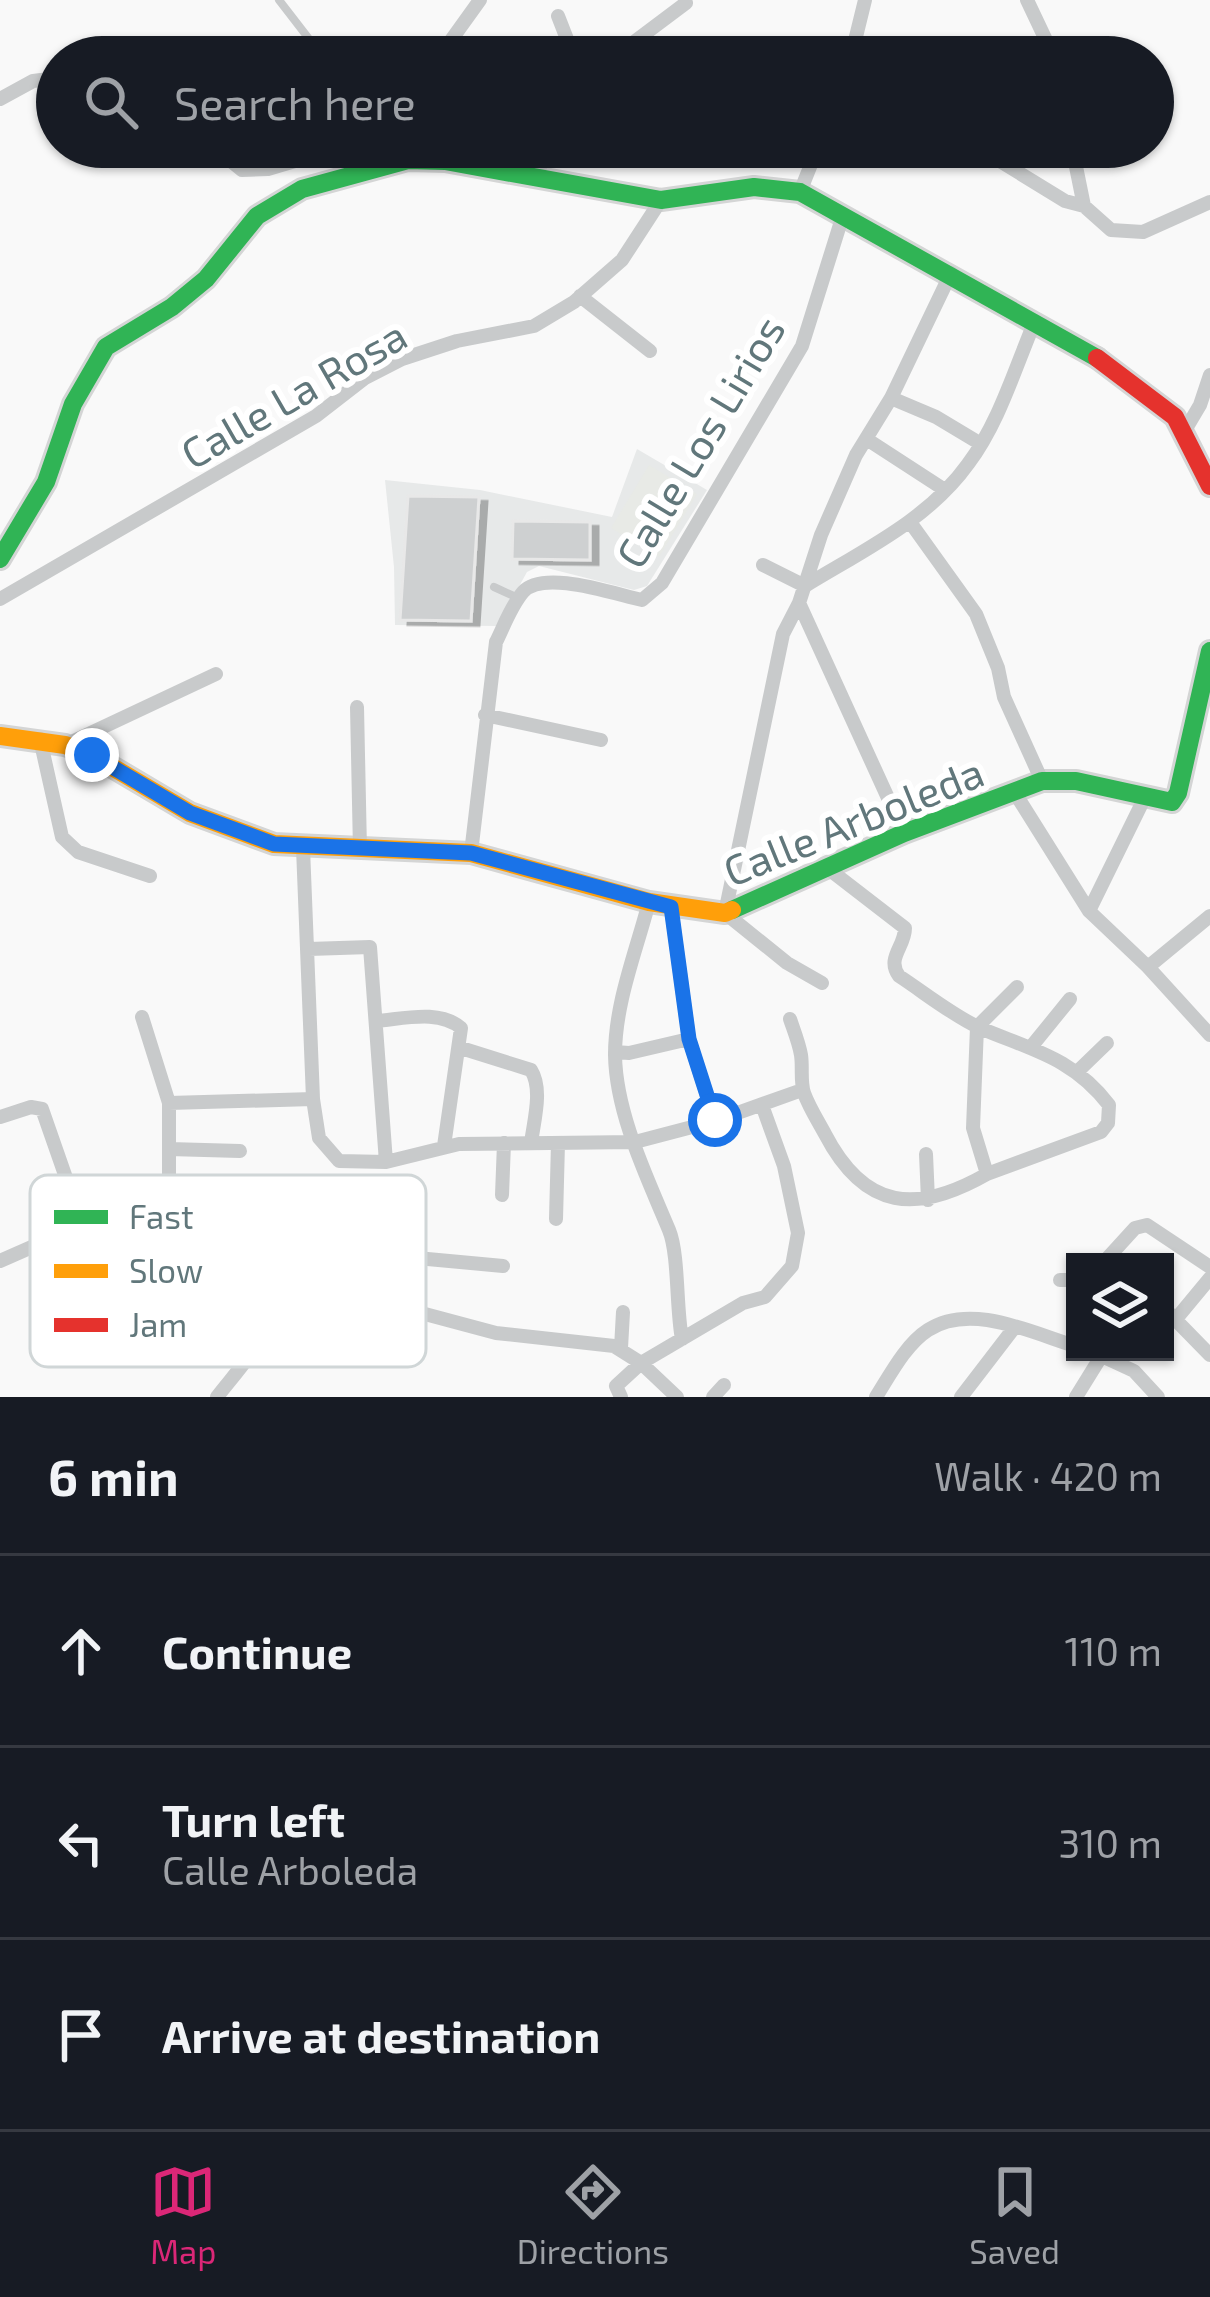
<!DOCTYPE html>
<html lang="en">
<head>
<meta charset="utf-8">
<style>
	body { margin:0; font-family:"Exo 2",sans-serif; background:#20242c; color:#f1f3f6 }
	.controls { position:absolute; right:36px; bottom:36px; display:grid; overflow:hidden; border-radius:0px; box-shadow:0 3px 9px #0004 }
	.controls button { width:108px; height:108px; display:grid; place-items:center; padding:0; border:0; border-bottom:3px solid #363941; background:#171b24; color:#f1f3f6; font:60px sans-serif }
	.stop { position:absolute; width:36px; height:36px; margin:-27px; border:9px solid #1a73e8; border-radius:50%; background:#fff }
	.stop.end { background:#1a73e8; border-color:#fff; box-shadow:0 3px 12px #0008 }
	.list { margin:0; padding:0; list-style:none }
	h2 { display:flex; justify-content:space-between; align-items:center; height:156px; margin:0; padding:0 48px; font-size:51px }
	h2 small { font-size:39px; font-weight:400; color:#9ea1a6 }
	.list li { display:grid; grid-template-columns:78px 1fr auto; gap:36px; align-items:center; box-sizing:border-box; height:192px; padding:0 48px; border-top:3px solid #363941 }
	.list b { display:block; font-size:45px; white-space:nowrap }
	.list p { margin:0; font-size:39px; white-space:nowrap; color:#9ea1a6 }
	.list em { font-size:39px; font-style:normal; color:#9ea1a6 }
	.icon { flex:none; width:66px; height:66px; fill:none; stroke:currentColor; stroke-width:2; stroke-linecap:round; stroke-linejoin:round }
	.map { position:relative; flex:none; width:1210px; height:1397px; overflow:hidden }
	.search { position:absolute; background:#171b24; box-shadow:0 3px 9px #0004; left:36px; right:36px; top:36px; height:132px; display:flex; align-items:center; gap:30px; box-sizing:border-box; padding:0 42px; border-radius:66px; color:#9ea1a6; font-size:45px }
	.sheet { height:732px; background:#171b24 }
	nav { display:flex; justify-content:space-around; align-items:center; box-sizing:border-box; height:168px; border-top:3px solid #363941; background:#171b24; font-size:33px; color:#9ea1a6 }
	nav a { display:grid; justify-items:center; gap:6px }
	nav .on { color:#db2777 }
	.map>svg:first-child { display:block }
	.built { fill:#e7e9e9 }
	.green { fill:#e8eae6 }
	.building { fill:#ced0d1; stroke:#e8e8e8; stroke-width:3; filter:url(#shadow) }
	.lines { fill:none; stroke-linecap:round; stroke-linejoin:round }
	.fast-casing { stroke:#d4d5d5; stroke-width:24 }
	.slow-casing { stroke:#d4d5d5; stroke-width:24 }
	.jam-casing { stroke:#d4d5d5; stroke-width:24 }
	.lane { stroke:#c8cacb; stroke-width:8 }
	.street { stroke:#c8cacb; stroke-width:14 }
	.fast { stroke:#30b455; stroke-width:18 }
	.slow { stroke:#ff9f0a; stroke-width:18 }
	.jam { stroke:#e5322d; stroke-width:18 }
	.route { stroke:#1a73e8; stroke-width:15 }
	.labels { text-anchor:middle; dominant-baseline:central; stroke-width:12; stroke-linejoin:round; paint-order:stroke }
	.street-label { font-size:42px; fill:#61777b; stroke:#fff }
	.key { fill:#fff; stroke:#d0d6d7; stroke-width:3 }
	.key-label { font-size:33px; fill:#61777b }
</style>
</head>
<body>
<div class="map">
<svg width="1210" height="1397" viewBox="0 0 1210 1397">
	<defs>
		<filter id="shadow"><feDropShadow dx="8" dy="4.5" stdDeviation="0" flood-color="#0004"/></filter>
	</defs>
	<rect width="100%" height="100%" fill="#f9f9f9"/>
	<path class="built" d="M637,449l70,41 -60,96 -13,4 -95,-24 -12,6 -30,54 -102,-1 -1,-58 -9,-87 95,10 132,27z"/>
	<path class="green" d="M649,465l48,29 -38,63 -48,-29z"/>
	<path class="building" d="M408,496l71,1 -8,124 -71,-1z
		M513,521l77,1v38l-78,-1z"/>
	<g class="lines">
		<defs>
			<path id="fast" d="M0,559l46,-77 27,-78 33,-57 66,-40 34,-28 51,-63 45,-27 106,-29 37,1 216,39 93,-13 46,5 297,166
				M732,910l172,-77 138,-52h34l96,21 6,-9 32,-142"/>
			<path id="slow" d="M0,736l65,9 27,10 98,58 84,31 197,9 178,49 76,11 7,-3"/>
			<path id="jam" d="M1097,358l78,59 35,69"/>
		</defs>
		<use href="#fast" class="fast-casing"/>
		<use href="#slow" class="slow-casing"/>
		<use href="#jam" class="jam-casing"/>
		<path class="lane" d="M279,0l44,57
			M494,587l24,11"/>
		<path class="street" d="M1027,0l27,57
			M558,16l16,41
			M439,57l41,-57
			M614,57l72,-54 -1,-3
			M851,57l14,-57
			M0,99l33,-18 24,-3
			M224,147l2,10 16,13 26,-1 74,-22
			M977,147l88,54 19,5 27,24 32,2 67,-30
			M1072,147l12,59
			M536,177l12,-30
			M800,192l18,-45
			M580,296l70,55
			M891,398l45,19 45,27
			M1184,432l16,-27 10,-30
			M868,440l77,50
			M910,522l66,92 22,54 6,29 38,84
			M763,565l42,21c57,-35 123,-66 163,-122 31,-41 47,-96 67,-143
			M0,599l316,-183 49,-38 37,-19 55,-18 77,-15 40,-24 48,-42 39,-60
			M799,603l105,230
			M357,707l3,143
			M485,715l116,25
			M40,739l22,98 16,15 72,24
			M65,745l151,-71
			M1015,793l74,118 59,56 62,68
			M303,848l10,251 6,39 20,23 47,1 73,-18 176,-2 80,-21 87,-31
			M471,853l25,-211c8,-16 15,-36 27,-50 20,-23 91,2 119,8l20,-17 140,-237 41,-131
			M826,867l79,61c0,19 -19,30 -6,48 26,17 53,39 81,52 52,22 93,30 129,77l-1,18 -7,9 -114,42
			M649,902c-13,50 -34,101 -34,153 1,59 32,122 54,175 10,24 7,79 13,109
			M671,907l18,132 26,82
			M1089,911l56,-114
			M309,949l61,-2 16,215
			M1148,967l62,-51
			M822,983l-35,-20 -62,-50 58,-279 16,-31 22,-68 35,-80 35,-57 60,-125
			M142,1017l27,86v93
			M790,1019c4,12 9,24 11,36 2,13 -1,26 3,38 5,14 14,28 21,41 40,77 92,80 162,40l-14,-46 4,-101 40,-40
			M376,1021c27,-2 63,-12 85,7l-17,118
			M1031,1047l39,-48
			M461,1048l70,22c12,19 3,50 0,73
			M615,1052l14,1 60,-14
			M1077,1072l30,-29
			M169,1103l144,-4
			M0,1117l31,-10 11,2 37,106 -4,13 -75,33
			M169,1149l71,2
			M926,1154l2,46
			M502,1195l2,-52
			M556,1219l2,-76
			M1104,1262l31,-34 12,-3 63,42
			M1060,1280h15
			M395,1306l2,-39 9,-10 97,9
			M1165,1309l45,46
			M1176,1319l34,-41
			M621,1348l2,-36
			M1093,1352l41,19 24,26
			M217,1397c15,-20 38,-43 45,-67 4,-12 0,-26 4,-39l10,-2 119,17 101,27 118,13 27,17 36,34
			M621,1397l-5,-11 25,-23 102,-60 22,-6 27,-31 6,-33 -14,-67 -22,-61
			M713,1397l11,-12
			M876,1397c14,-22 30,-53 52,-67 43,-28 104,3 147,16
			M961,1397l53,-69
			M1076,1397l26,-42"/>
		<use href="#fast" class="fast"/>
		<use href="#slow" class="slow"/>
		<use href="#jam" class="jam"/>
	</g>
	<g class="lines">
		<path class="route" d="M92,755l98,58 84,31 197,9 200,54 18,132 26,81"/>
	</g>
	<g class="labels">
		<g class="street-label">
			<text transform="translate(293 393) rotate(-30)">Calle La Rosa</text>
			<text transform="translate(699 441) rotate(-59)">Calle Los Lirios</text>
			<text transform="translate(853 820) rotate(-22)">Calle Arboleda</text>
		</g>
	</g>
	<rect x="30" y="1175" width="396" height="192" rx="18" class="key"/>
	<rect x="54" y="1210" width="54" height="14" fill="#30b455"/>
	<rect x="54" y="1264" width="54" height="14" fill="#ff9f0a"/>
	<rect x="54" y="1318" width="54" height="14" fill="#e5322d"/>
	<g class="key-label">
		<text x="129" y="1229">Fast</text>
		<text x="129" y="1283">Slow</text>
		<text x="129" y="1337">Jam</text>
	</g>
</svg>
<div class="controls">
<button><svg class="icon" aria-label="layers" viewBox="0 0 24 24"><path d="M12 4l9 5-9 5-9-5zM3 14l9 5 9-5"/></svg></button>
</div>
<div class="stop" style="left:715px;top:1120px"></div>
<div class="stop end" style="left:92px;top:755px"></div>
<div class="search"><svg class="icon" aria-label="search" viewBox="0 0 24 24"><circle cx="10" cy="10" r="6"/><path d="M15 15l6 6"/></svg>Search here</div>
</div>
<section class="sheet">
<h2>6 min<small>Walk · 420 m</small></h2>
<ul class="list">
<li><svg class="icon" aria-label="ahead" viewBox="0 0 24 24"><path d="M12 20V5M6 11l6-6 6 6"/></svg><div><b>Continue</b></div><em>110 m</em></li>
<li><svg class="icon" aria-label="left" viewBox="0 0 24 24"><path d="M17 20v-9H6M10 6l-5 5 5 5"/></svg><div><b>Turn left</b><p>Calle Arboleda</p></div><em>310 m</em></li>
<li><svg class="icon" aria-label="arrive" viewBox="0 0 24 24"><path d="M6 21V4h12l-3 4 3 4H6"/></svg><div><b>Arrive at destination</b></div></li>
</ul>
</section>
<nav>
<a class="on"><svg class="icon" aria-label="map" viewBox="0 0 24 24"><path d="M3 6l6-2 6 2 6-2v14l-6 2-6-2-6 2zM9 4v14M15 6v14"/></svg>Map</a>
<a><svg class="icon" aria-label="directions" viewBox="0 0 24 24"><path d="M12 3l9 9-9 9-9-9zM9 14v-3h6M13 9l2 2-2 2"/></svg>Directions</a>
<a><svg class="icon" aria-label="saved" viewBox="0 0 24 24"><path d="M7 4h10v16l-5-4-5 4z"/></svg>Saved</a>
</nav>
</body>
</html>
